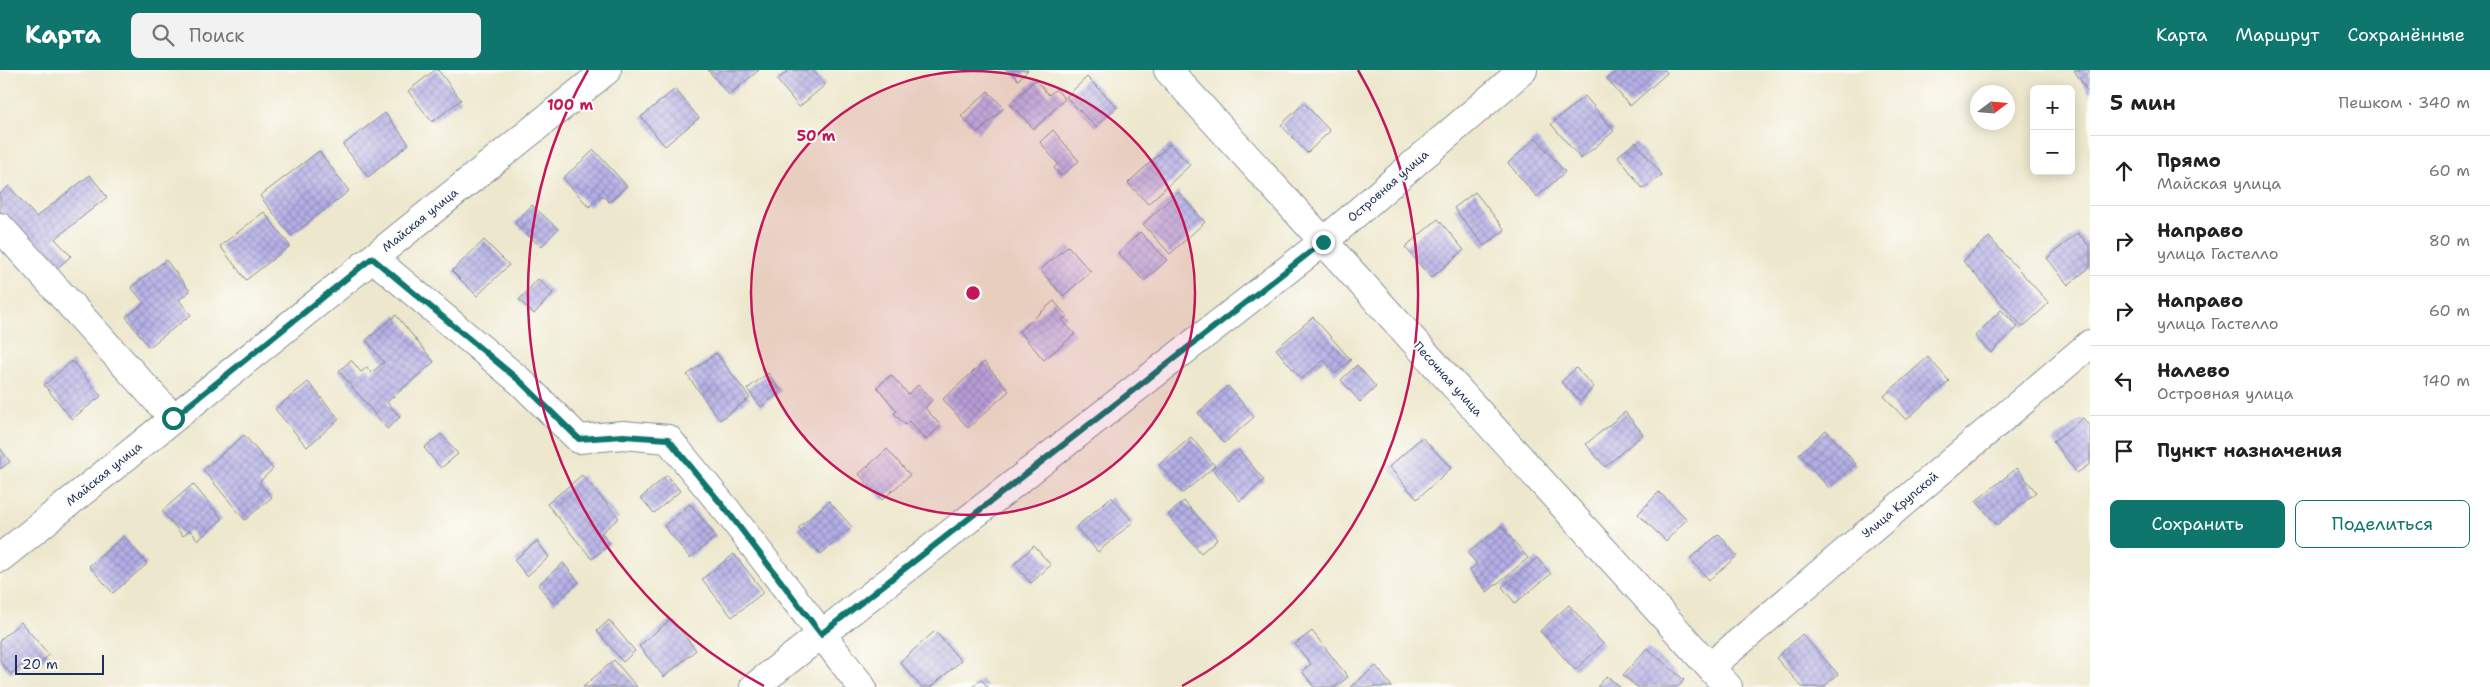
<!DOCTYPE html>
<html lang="ru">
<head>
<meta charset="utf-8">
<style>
	body { margin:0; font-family:"Shantell Sans",sans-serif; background:#f2f2f2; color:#202124 }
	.controls { position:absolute; right:15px; top:15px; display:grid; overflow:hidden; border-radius:8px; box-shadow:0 2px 12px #0003 }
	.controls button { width:45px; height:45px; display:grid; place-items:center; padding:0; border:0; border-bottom:1px solid #e0e0e0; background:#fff; color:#202124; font:25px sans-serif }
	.compass { position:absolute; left:1970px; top:15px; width:45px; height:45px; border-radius:50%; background:#fff; box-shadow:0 2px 12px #0003; rotate:74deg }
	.scale { position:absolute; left:15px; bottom:12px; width:89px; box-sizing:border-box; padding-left:5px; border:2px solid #1b2f5e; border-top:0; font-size:14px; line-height:18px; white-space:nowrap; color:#1b2f5e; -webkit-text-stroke:4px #fdfcf7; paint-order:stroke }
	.stop { position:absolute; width:15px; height:15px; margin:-11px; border:4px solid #0f766e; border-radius:50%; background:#fff }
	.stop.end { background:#0f766e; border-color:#fff; box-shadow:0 1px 5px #0008 }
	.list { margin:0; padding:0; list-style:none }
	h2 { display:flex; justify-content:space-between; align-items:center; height:65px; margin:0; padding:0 20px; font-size:21px }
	h2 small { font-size:16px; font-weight:400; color:#757577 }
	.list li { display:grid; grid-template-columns:32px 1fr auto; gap:15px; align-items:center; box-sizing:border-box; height:70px; padding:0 20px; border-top:1px solid #e0e0e0 }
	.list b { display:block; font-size:19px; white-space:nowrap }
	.list p { margin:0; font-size:16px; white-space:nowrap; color:#757577 }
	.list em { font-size:16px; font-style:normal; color:#757577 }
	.actions { display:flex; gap:10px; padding:15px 20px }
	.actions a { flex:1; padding:11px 0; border:1px solid #0f766e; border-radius:8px; text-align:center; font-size:18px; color:#0f766e }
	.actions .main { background:#0f766e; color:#fff }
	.icon { flex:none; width:28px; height:28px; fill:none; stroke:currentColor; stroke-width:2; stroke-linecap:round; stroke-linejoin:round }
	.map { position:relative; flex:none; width:2090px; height:617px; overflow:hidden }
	header { display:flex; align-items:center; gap:30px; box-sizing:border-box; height:70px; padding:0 25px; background:#0f766e; color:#fff }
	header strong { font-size:24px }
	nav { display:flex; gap:28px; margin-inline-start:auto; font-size:18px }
	.search { width:350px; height:45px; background:#f2f2f2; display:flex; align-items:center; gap:12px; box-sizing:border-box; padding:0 18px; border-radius:8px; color:#757577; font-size:19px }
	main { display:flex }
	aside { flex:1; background:#fff }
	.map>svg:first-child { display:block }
	.building { fill:url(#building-cross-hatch) }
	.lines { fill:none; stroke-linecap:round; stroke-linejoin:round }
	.minor-casing { stroke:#848c96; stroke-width:30 }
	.minor { stroke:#fff; stroke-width:28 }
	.route { stroke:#0f766e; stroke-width:6 }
	.ring { fill:none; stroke:#c2185b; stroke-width:2.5 }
	.labels { text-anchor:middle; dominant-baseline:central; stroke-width:4; stroke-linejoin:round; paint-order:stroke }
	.street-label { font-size:12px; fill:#1b2f5e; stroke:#fdfcf7 }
	.centre { fill:#c2185b; stroke:#fdfcf7; stroke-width:2.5 }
	.ring-label { font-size:15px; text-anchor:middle; font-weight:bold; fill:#c2185b; stroke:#fdfcf7; stroke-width:4; stroke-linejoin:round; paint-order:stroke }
</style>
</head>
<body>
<header>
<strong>Карта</strong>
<div class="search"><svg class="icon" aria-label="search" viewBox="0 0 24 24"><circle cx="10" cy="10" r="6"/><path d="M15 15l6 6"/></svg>Поиск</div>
<nav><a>Карта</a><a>Маршрут</a><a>Сохранённые</a></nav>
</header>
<main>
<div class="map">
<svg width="2090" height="617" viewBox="0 0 2090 617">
	<defs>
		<pattern id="building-cross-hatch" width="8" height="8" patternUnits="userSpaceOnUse" patternTransform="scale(1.25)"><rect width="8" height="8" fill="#b6afe6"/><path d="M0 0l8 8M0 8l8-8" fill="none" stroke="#938fbe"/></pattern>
	</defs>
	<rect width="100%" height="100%" fill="#fdfcf7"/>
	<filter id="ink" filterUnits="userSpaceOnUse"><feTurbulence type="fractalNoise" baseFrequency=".02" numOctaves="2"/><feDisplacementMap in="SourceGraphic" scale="10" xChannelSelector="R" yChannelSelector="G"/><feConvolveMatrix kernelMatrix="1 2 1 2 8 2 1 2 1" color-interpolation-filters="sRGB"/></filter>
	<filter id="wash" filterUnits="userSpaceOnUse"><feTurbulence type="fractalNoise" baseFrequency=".0096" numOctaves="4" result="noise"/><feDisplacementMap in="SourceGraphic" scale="20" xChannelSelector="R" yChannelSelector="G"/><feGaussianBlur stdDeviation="1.12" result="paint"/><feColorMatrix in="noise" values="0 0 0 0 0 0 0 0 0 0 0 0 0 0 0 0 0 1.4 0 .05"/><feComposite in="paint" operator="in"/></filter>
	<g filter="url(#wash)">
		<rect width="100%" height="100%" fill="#ede8cd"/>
		<g id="blocks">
			<path class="building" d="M435,0h3l23,30 -29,22 -24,-31z
				M708,0h51l-30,25z
				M789,0h24l12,15 -26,22 -22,-27z
				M1009,0h19l-10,10z
				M1617,0h48l2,3 -37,33 -23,-27z
				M2074,0h16v25z
				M1087,7l30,30 -21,20 -30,-30z
				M1035,10l14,15 7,-6 9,10 -31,30 -24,-25z
				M675,19l24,29 -34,28 -24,-29z
				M988,21l16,17 -26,25 -17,-17z
				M1585,26l29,35 -33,28 -30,-35z
				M1304,33l26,28 -23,22 -26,-28z
				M385,43l24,31 -41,33 -25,-32z
				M1053,60l26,31 -18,15 -7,-8 4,-4 -18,-22z
				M1536,68l29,34 -28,25 -29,-34z
				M1636,72l26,33 -19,14 -25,-33z
				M1170,74l20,21 -42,39 -20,-21z
				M594,80l33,36 -18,16 -7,-7 -13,12 -26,-29z
				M319,81l30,40 -58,45 -31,-40z
				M90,105l17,22 -52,42 16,17 -17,15 -54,-61v-16l9,-8 27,31z
				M1178,122l27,30 -35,32 -27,-30z
				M1475,122l30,38 -21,16 -30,-38z
				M532,135l26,24 -17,18 -26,-24z
				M264,142l26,34 -44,34 -26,-34z
				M1438,149l26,31 -33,28 -26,-31z
				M1140,162l27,28 -23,21 -26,-28z
				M2078,163l12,14v20l-22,18 -21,-27z
				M1989,167l60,66 -26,24 -60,-66z
				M484,170l25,25 -32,31 -25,-25z
				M1068,176l23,26 -28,24 -23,-26z
				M166,190l24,31 -11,9 12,15 -42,32 -23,-30 18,-14 -13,-16z
				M538,209l15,14 -19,21 -15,-14z
				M1054,231l13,15 -5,4 13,14 -31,26 -25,-29z
				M2001,240l17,17 -27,26 -16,-17z
				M396,245l38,47 -47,40 13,15 -13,12 -48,-58 12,-11 10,12 6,-5 4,6 13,-11 -18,-22z
				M1313,247l38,43 -16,14 -11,-14 -23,19 -25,-30z
				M716,283l34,45 -30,22 -33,-45z
				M1928,287l21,24 -43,39 -22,-24z
				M72,291l29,35 -29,23 -28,-34z
				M984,292l25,29 -41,37 -25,-29z
				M1357,295l19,22 -16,15 -19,-22z
				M1576,298l18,19 -14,14 -19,-19z
				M768,303l13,18 -20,16 -14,-18z
				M891,305l17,19 10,-9 14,15 -7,8 16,18 -15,14 -17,-19 -4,4 -11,-12 3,-2 -20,-24z
				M308,312l31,37 -32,28 -32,-38z
				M1228,316l26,31 -30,26 -26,-30z
				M1625,342l18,22 -38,33 -19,-23z
				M2083,348l7,9v37l-13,9 -24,-32z
				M1826,360l30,34 -27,24 -30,-34z
				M441,364l17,20 -17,14 -17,-20z
				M244,365l29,34 -14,13 13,15 -27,23 -42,-50z
				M1191,367l24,29 -32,27 -24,-28z
				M1422,367l29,31 -34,31 -28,-32z
				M0,378l10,14 -10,7z
				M887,379l23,26 -28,25 -23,-26z
				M1239,380l25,30 -24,21 -26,-30z
				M2017,398l19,24 -39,33 -21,-24z
				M582,405l37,43 -18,15 9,11 -18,15 -45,-55z
				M667,405l13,16 -26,22 -13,-15z
				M193,414l29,35 -24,21 -8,-10 -7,6 -21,-25z
				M1659,422l28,27 -21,22 -28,-27z
				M1111,427l22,25 -35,30 -22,-25z
				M829,431l23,26 -31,27 -23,-26z
				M1184,431l33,38 -16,14 -33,-38z
				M690,434l26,32 -26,22 -26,-32z
				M1501,456l27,32 -41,34 -17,-22 7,-6 -9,-11z
				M1719,464l18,22 -28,24 -19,-22z
				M124,466l23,28 -34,29 -24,-27z
				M537,471l12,16 -22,19 -13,-16z
				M1034,476l17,19 -20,18 -17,-19z
				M734,484l30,38 -32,25 -30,-38z
				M1537,488l14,16 -36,29 -13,-16z
				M563,493l16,19 -25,22 -16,-19z
				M1569,535l34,39 -28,26 -35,-39z
				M671,549l25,31 -32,27 -25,-31z
				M609,550l26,31 -12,11 -26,-31z
				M21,552l28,33 -14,13 -7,-8 -17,14 -11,-13v-21z
				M935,561l26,30 -30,26h-10l-21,-25z
				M1312,561l36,46 -13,10h-21l-12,-16 9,-7 -16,-20z
				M1802,564l36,40 -14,13h-22l-26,-29z
				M1647,578l37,32 -6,7h-41l-14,-12z
				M614,590l23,27h-54z
				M1376,596l16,21h-42z
				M1607,606l13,11h-23z
				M981,609l7,8h-16z"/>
		</g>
	</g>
	<g filter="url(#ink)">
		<use href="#blocks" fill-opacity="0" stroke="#848c96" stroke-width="1"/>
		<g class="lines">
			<defs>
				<path id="minor" d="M1168,0l560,617
					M0,157l173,191
					M373,188l148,124 58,57 44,-4 45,4 60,73 134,175
					M0,488l607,-488
					M1711,596l379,-322
					M754,617l569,-445 200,-172"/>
			</defs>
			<use href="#minor" class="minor-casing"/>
			<use href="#minor" class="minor"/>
		</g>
	</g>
	<g class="lines" filter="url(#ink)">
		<path class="route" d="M173,348l199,-160 149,124 58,57 44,-3 45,3 60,73 93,122 502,-392"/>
	</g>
	<circle cx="973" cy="223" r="222" fill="#c2185b" fill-opacity=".12"/>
	<g class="ring">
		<circle cx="973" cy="223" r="222"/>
		<path d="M764 616A445 445 0 0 1 588 0M1358 0A445 445 0 0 1 1182 616"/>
	</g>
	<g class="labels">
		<g class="street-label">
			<text transform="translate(1388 116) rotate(-41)">Островная улица</text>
			<text transform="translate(420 150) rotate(-39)">Майская улица</text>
			<text transform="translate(1448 309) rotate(48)">Песочная улица</text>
			<text transform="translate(104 404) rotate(-39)">Майская улица</text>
			<text transform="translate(1900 435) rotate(-40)">Улица Крупской</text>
		</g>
	</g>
	<circle cx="973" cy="223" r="8" class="centre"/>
	<g class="ring-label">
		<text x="570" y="40">100 m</text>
		<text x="816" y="71">50 m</text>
	</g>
</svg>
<div class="controls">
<button>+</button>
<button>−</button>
</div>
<svg class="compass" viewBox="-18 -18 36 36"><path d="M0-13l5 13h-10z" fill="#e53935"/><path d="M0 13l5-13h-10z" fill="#757577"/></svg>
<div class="scale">20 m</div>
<div class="stop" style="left:173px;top:348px"></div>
<div class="stop end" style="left:1323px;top:172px"></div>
</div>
<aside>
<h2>5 мин<small>Пешком · 340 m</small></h2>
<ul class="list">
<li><svg class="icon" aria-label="ahead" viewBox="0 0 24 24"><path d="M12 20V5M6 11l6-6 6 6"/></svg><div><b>Прямо</b><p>Майская улица</p></div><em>60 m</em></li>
<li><svg class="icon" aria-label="right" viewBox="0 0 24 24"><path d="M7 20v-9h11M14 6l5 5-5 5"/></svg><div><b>Направо</b><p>улица Гастелло</p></div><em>80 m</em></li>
<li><svg class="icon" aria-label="right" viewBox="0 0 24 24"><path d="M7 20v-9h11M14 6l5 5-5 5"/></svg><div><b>Направо</b><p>улица Гастелло</p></div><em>60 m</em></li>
<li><svg class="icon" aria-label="left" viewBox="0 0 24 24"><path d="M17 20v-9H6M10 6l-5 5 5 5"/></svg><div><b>Налево</b><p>Островная улица</p></div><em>140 m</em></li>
<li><svg class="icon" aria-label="arrive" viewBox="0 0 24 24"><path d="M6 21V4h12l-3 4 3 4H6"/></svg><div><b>Пункт назначения</b></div></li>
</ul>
<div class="actions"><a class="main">Сохранить</a><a>Поделиться</a></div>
</aside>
</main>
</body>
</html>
